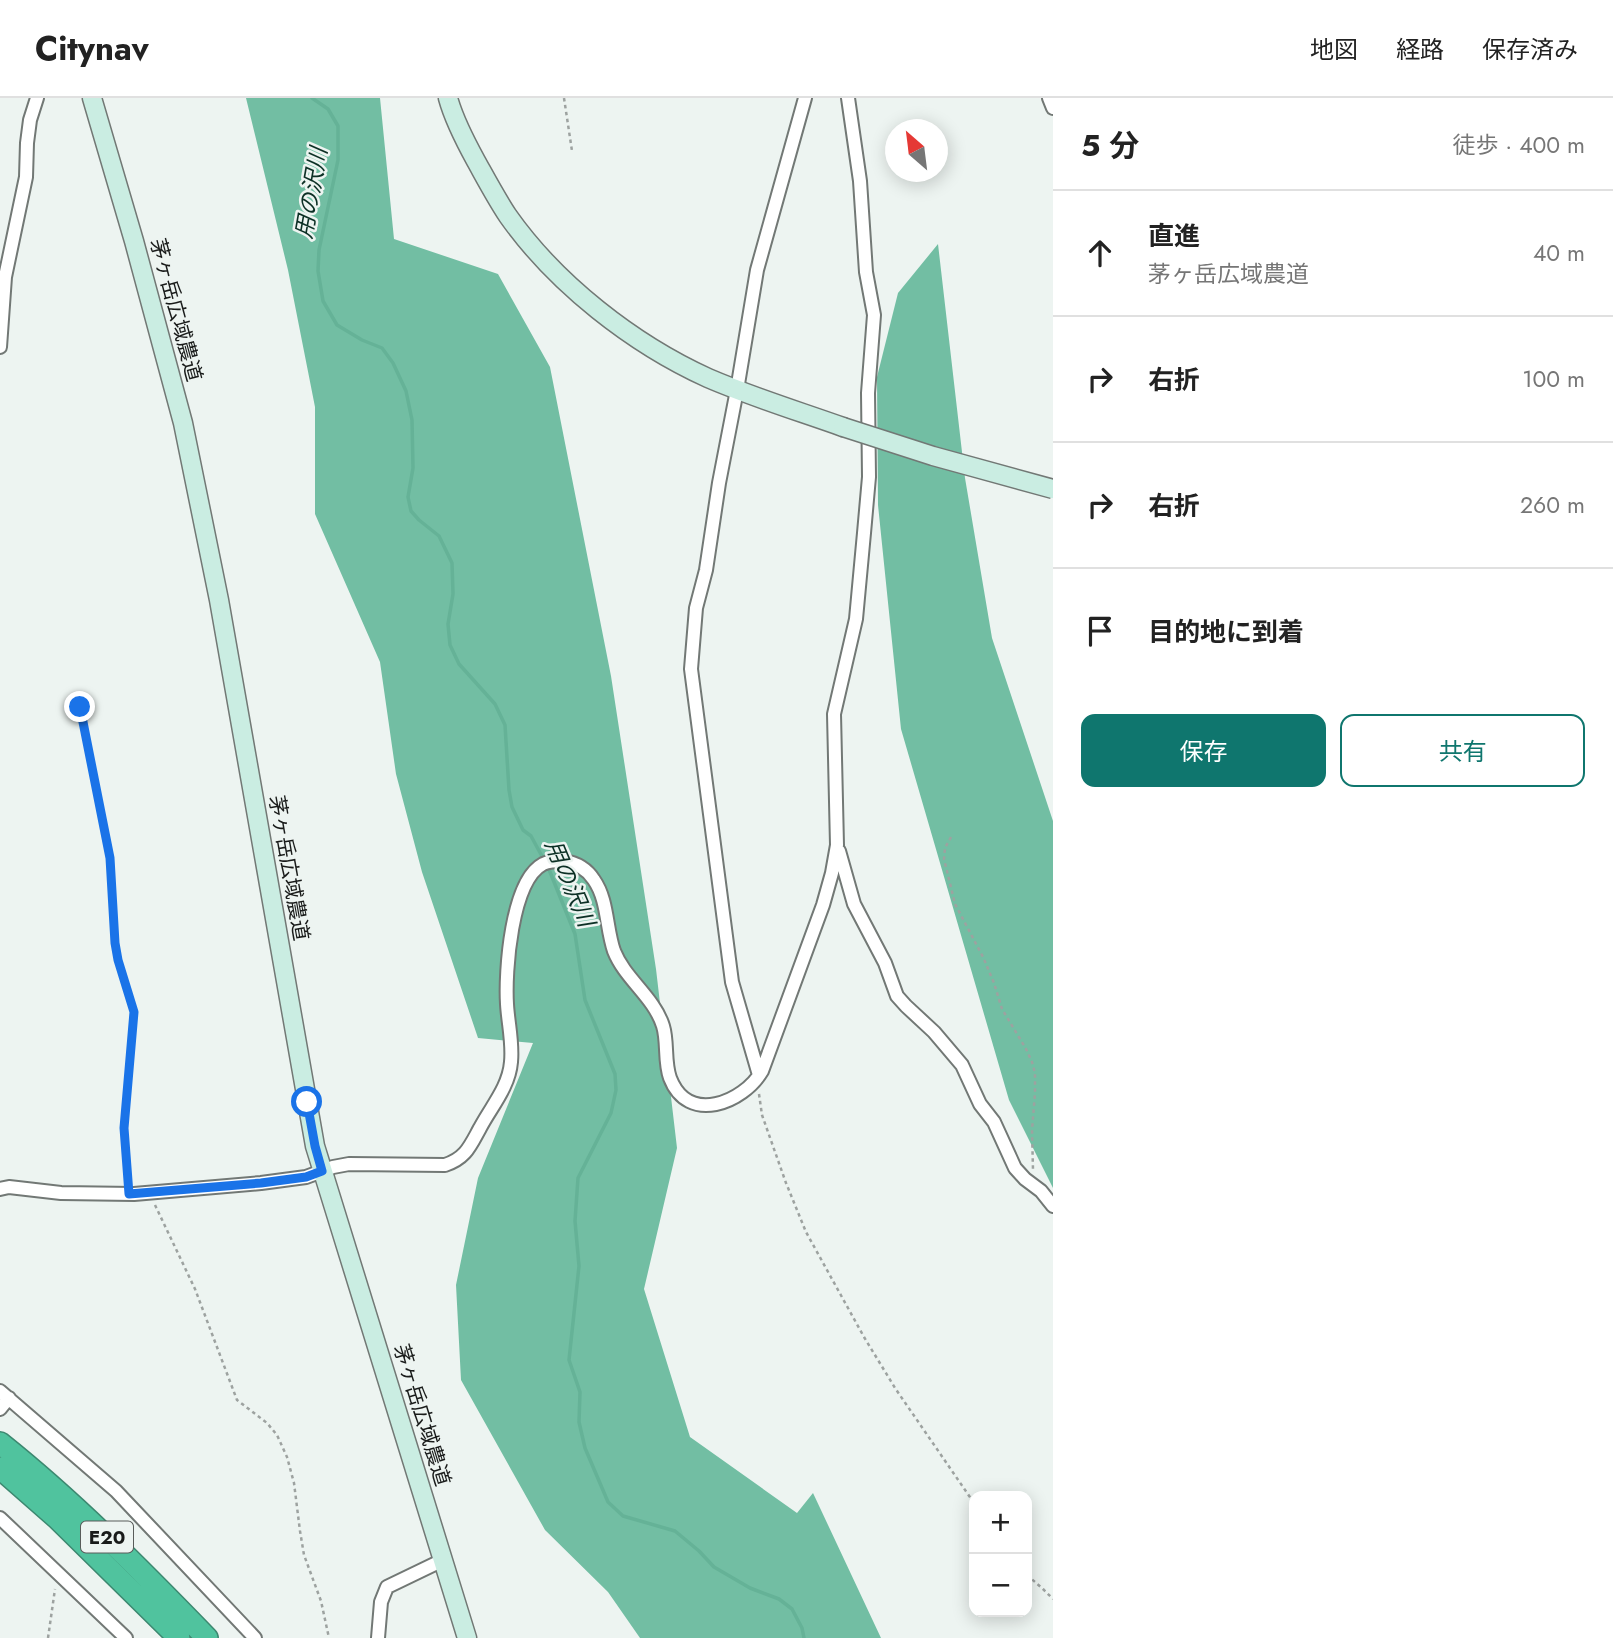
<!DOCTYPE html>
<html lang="ja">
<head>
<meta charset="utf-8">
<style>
	body { margin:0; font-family:Jost,"Noto Sans JP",sans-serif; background:#f6f6f6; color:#222 }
	.controls { position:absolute; right:21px; bottom:21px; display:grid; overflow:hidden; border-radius:14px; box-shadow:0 4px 18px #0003 }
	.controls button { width:63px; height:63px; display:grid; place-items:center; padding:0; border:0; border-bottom:2px solid #e0e0e0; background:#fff; color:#222; font:35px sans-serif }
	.compass { position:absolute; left:885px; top:21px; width:63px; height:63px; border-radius:50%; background:#fff; box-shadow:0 4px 18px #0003; rotate:332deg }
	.stop { position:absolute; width:21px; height:21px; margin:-16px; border:5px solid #1a73e8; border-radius:50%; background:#fff }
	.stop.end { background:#1a73e8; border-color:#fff; box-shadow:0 2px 7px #0008 }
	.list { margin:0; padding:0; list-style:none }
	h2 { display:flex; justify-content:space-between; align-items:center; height:91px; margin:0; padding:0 28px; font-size:30px }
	h2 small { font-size:23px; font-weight:400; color:#767676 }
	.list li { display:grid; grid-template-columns:46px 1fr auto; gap:21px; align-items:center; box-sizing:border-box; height:126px; padding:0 28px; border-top:2px solid #e0e0e0 }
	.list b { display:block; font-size:26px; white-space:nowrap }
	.list p { margin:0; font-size:23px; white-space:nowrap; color:#767676 }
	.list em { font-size:23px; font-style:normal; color:#767676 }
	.actions { display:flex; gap:14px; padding:21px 28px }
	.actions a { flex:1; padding:16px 0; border:2px solid #0f766e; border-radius:14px; text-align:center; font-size:24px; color:#0f766e }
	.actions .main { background:#0f766e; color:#fff }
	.icon { flex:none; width:38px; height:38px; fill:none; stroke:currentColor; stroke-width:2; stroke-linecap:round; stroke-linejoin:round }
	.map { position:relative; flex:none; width:1053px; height:1540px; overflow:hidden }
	header { display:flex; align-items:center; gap:42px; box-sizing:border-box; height:98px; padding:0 35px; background:#fff; border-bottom:2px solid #e0e0e0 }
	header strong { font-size:33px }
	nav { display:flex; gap:38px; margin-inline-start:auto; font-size:24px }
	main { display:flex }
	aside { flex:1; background:#fff }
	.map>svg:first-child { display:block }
	.forest { fill:#72bea3 }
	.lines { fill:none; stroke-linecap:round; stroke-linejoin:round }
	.stream { stroke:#65b297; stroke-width:3.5 }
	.street-casing { stroke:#727875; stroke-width:16 }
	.secondary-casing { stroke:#727875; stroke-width:21 }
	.highway-casing { stroke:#3d8870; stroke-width:24 }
	.path { stroke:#9da2a0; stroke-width:2.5; stroke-dasharray:3.5 3.5; stroke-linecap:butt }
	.street { stroke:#fff; stroke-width:12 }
	.secondary { stroke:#caede2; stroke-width:18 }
	.highway { stroke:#50c39e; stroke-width:21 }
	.secondary-bridge-casing { stroke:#727875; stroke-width:21; stroke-linecap:butt }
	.secondary-bridge { stroke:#caede2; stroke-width:18 }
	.route { stroke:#1a73e8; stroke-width:9 }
	.labels { text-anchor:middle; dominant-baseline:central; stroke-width:5; stroke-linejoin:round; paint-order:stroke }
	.shield { fill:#edf4f1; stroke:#595c5a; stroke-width:2 }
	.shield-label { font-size:19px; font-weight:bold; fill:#191b1a }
	.street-label { font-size:21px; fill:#191b1a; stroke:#edf4f1 }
	.water-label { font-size:23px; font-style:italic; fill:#0c3025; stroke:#edf4f1 }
</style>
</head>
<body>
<header>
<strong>Citynav</strong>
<nav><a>地図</a><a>経路</a><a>保存済み</a></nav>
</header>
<main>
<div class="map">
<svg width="1053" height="1540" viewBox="0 0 1053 1540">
	<rect width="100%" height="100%" fill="#edf4f1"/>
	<path class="forest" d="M246,0h134l14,141 104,35 52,93 61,309 45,293 21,179 -33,141 46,148 107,76 16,-20 68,145h-241l-32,-46 -63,-62 -84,-150 -5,-95 22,-107 55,-135 -55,-5 -56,-166 -26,-98 -16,-112 -65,-148v-107l-27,-137z
		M938,146l27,234 27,160 61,183v367l-44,-88 -108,-371 -23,-224 -1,-128 21,-84z"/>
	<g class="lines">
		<path class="stream" d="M312,0l16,11 10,17v34l-19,90 -1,21 5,30 14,24 25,15 20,8 11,15 13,28 6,29 1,48 -5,29 3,14 8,9 20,16 13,27 1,31 -5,30 2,21 9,19 36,40 10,21 4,65 3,17 11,23 8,6 13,24
			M548,769l27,67 10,66 30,74 1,16 -5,23 -33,65 -3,43 4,45 -10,94 11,32 -1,30 6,26 23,54 15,14 52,15 24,20 15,16 36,21 29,11 13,10 10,19 2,10"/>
		<defs>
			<path id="street" d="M1049,0l4,10
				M0,249l5,-70 21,-100 1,-34 3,-23 7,-22
				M839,753l15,53 31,59 12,33 9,10 28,26 28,33 18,39 14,18 21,46 10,11 16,12 12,15
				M759,977l-27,-93 -41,-313 5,-61 10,-38 13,-87 18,-93 20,-120 48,-172
				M0,1091l9,-2 52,6 73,1 127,-11 45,-6 27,-10 16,-3 96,1c21,-7 25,-19 35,-37 11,-21 29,-41 31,-66 2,-20 -3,-39 -4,-58 -2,-32 4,-123 36,-140 6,-3 14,-3 21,-3 13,2 23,8 30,19 14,20 12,48 20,71 11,28 40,46 49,75 5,16 1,36 7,52 18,47 73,25 92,-7l61,-166 9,-32 5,-28 -3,-131 22,-95 8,-86 5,-56 -1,-84 6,-78 -8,-43 -6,-91 -12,-83
				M0,1293l116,100 139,147
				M0,1311l9,-11
				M0,1420l126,120
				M378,1540l3,-36 6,-15 56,-27"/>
			<path id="secondary" d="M92,0l42,143 49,182 36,177 96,546 152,492
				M448,0c6,22 17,43 28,63 10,18 20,37 32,55 48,68 125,128 200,162 44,19 90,33 135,49"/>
			<path id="highway" d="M0,1345c74,59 141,127 207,195
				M0,1370l57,50 122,120"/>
		</defs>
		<use href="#street" class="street-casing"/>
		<use href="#secondary" class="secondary-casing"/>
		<use href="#highway" class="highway-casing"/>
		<path class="path" d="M564,0l8,53
			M80,609l10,56 20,94 5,86 3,17 16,52 -10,116 4,56
			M951,739l-6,11 -1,11 11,45 28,53 11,26 8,26 24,40 6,13 3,11v20l-3,37 1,40
			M759,996l3,21 24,68 20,49 58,105 31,51 79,115
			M155,1107l40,84 42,111 30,23 10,12 10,22 7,26 6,48 4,24 17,46 8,37
			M1027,1477l16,14 10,10
			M48,1540l7,-49"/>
		<use href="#street" class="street"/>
		<use href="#secondary" class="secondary"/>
		<use href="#highway" class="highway"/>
		<defs>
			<path id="secondary-bridge" d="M843,329l90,29 120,33"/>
		</defs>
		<use href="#secondary-bridge" class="secondary-bridge-casing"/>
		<use href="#secondary-bridge" class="secondary-bridge"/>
	</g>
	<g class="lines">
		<path class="route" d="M80,609l30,151 5,85 3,17 16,52 -10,116 5,66 132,-11 45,-6 16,-6 -7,-25 -8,-44"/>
	</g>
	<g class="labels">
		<rect class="shield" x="81" y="1423.5" width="52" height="31" rx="5"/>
		<g class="shield-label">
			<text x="107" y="1439">E20</text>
		</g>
		<g class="street-label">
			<text transform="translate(176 212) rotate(75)">茅ヶ岳広域農道</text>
			<text transform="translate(289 770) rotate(80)">茅ヶ岳広域農道</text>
			<text transform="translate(422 1317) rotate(73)">茅ヶ岳広域農道</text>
		</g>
		<g class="water-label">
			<text transform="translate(311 95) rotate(-80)">用の沢川</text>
			<text transform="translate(570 785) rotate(67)">用の沢川</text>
		</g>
	</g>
</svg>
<div class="controls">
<button>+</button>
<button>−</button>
</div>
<svg class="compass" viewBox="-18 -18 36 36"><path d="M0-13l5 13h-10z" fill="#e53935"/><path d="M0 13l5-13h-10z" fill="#767676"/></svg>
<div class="stop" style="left:307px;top:1004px"></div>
<div class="stop end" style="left:80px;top:609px"></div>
</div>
<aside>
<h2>5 分<small>徒歩 · 400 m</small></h2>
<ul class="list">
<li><svg class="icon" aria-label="ahead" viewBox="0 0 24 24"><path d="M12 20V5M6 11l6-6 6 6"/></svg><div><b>直進</b><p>茅ヶ岳広域農道</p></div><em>40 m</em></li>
<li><svg class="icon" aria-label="right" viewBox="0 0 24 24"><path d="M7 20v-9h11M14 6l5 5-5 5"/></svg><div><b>右折</b></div><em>100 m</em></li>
<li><svg class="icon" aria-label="right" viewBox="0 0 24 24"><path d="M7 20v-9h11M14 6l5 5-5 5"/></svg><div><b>右折</b></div><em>260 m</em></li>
<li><svg class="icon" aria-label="arrive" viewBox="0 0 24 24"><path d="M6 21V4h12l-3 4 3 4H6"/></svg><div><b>目的地に到着</b></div></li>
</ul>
<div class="actions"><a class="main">保存</a><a>共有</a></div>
</aside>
</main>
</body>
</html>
